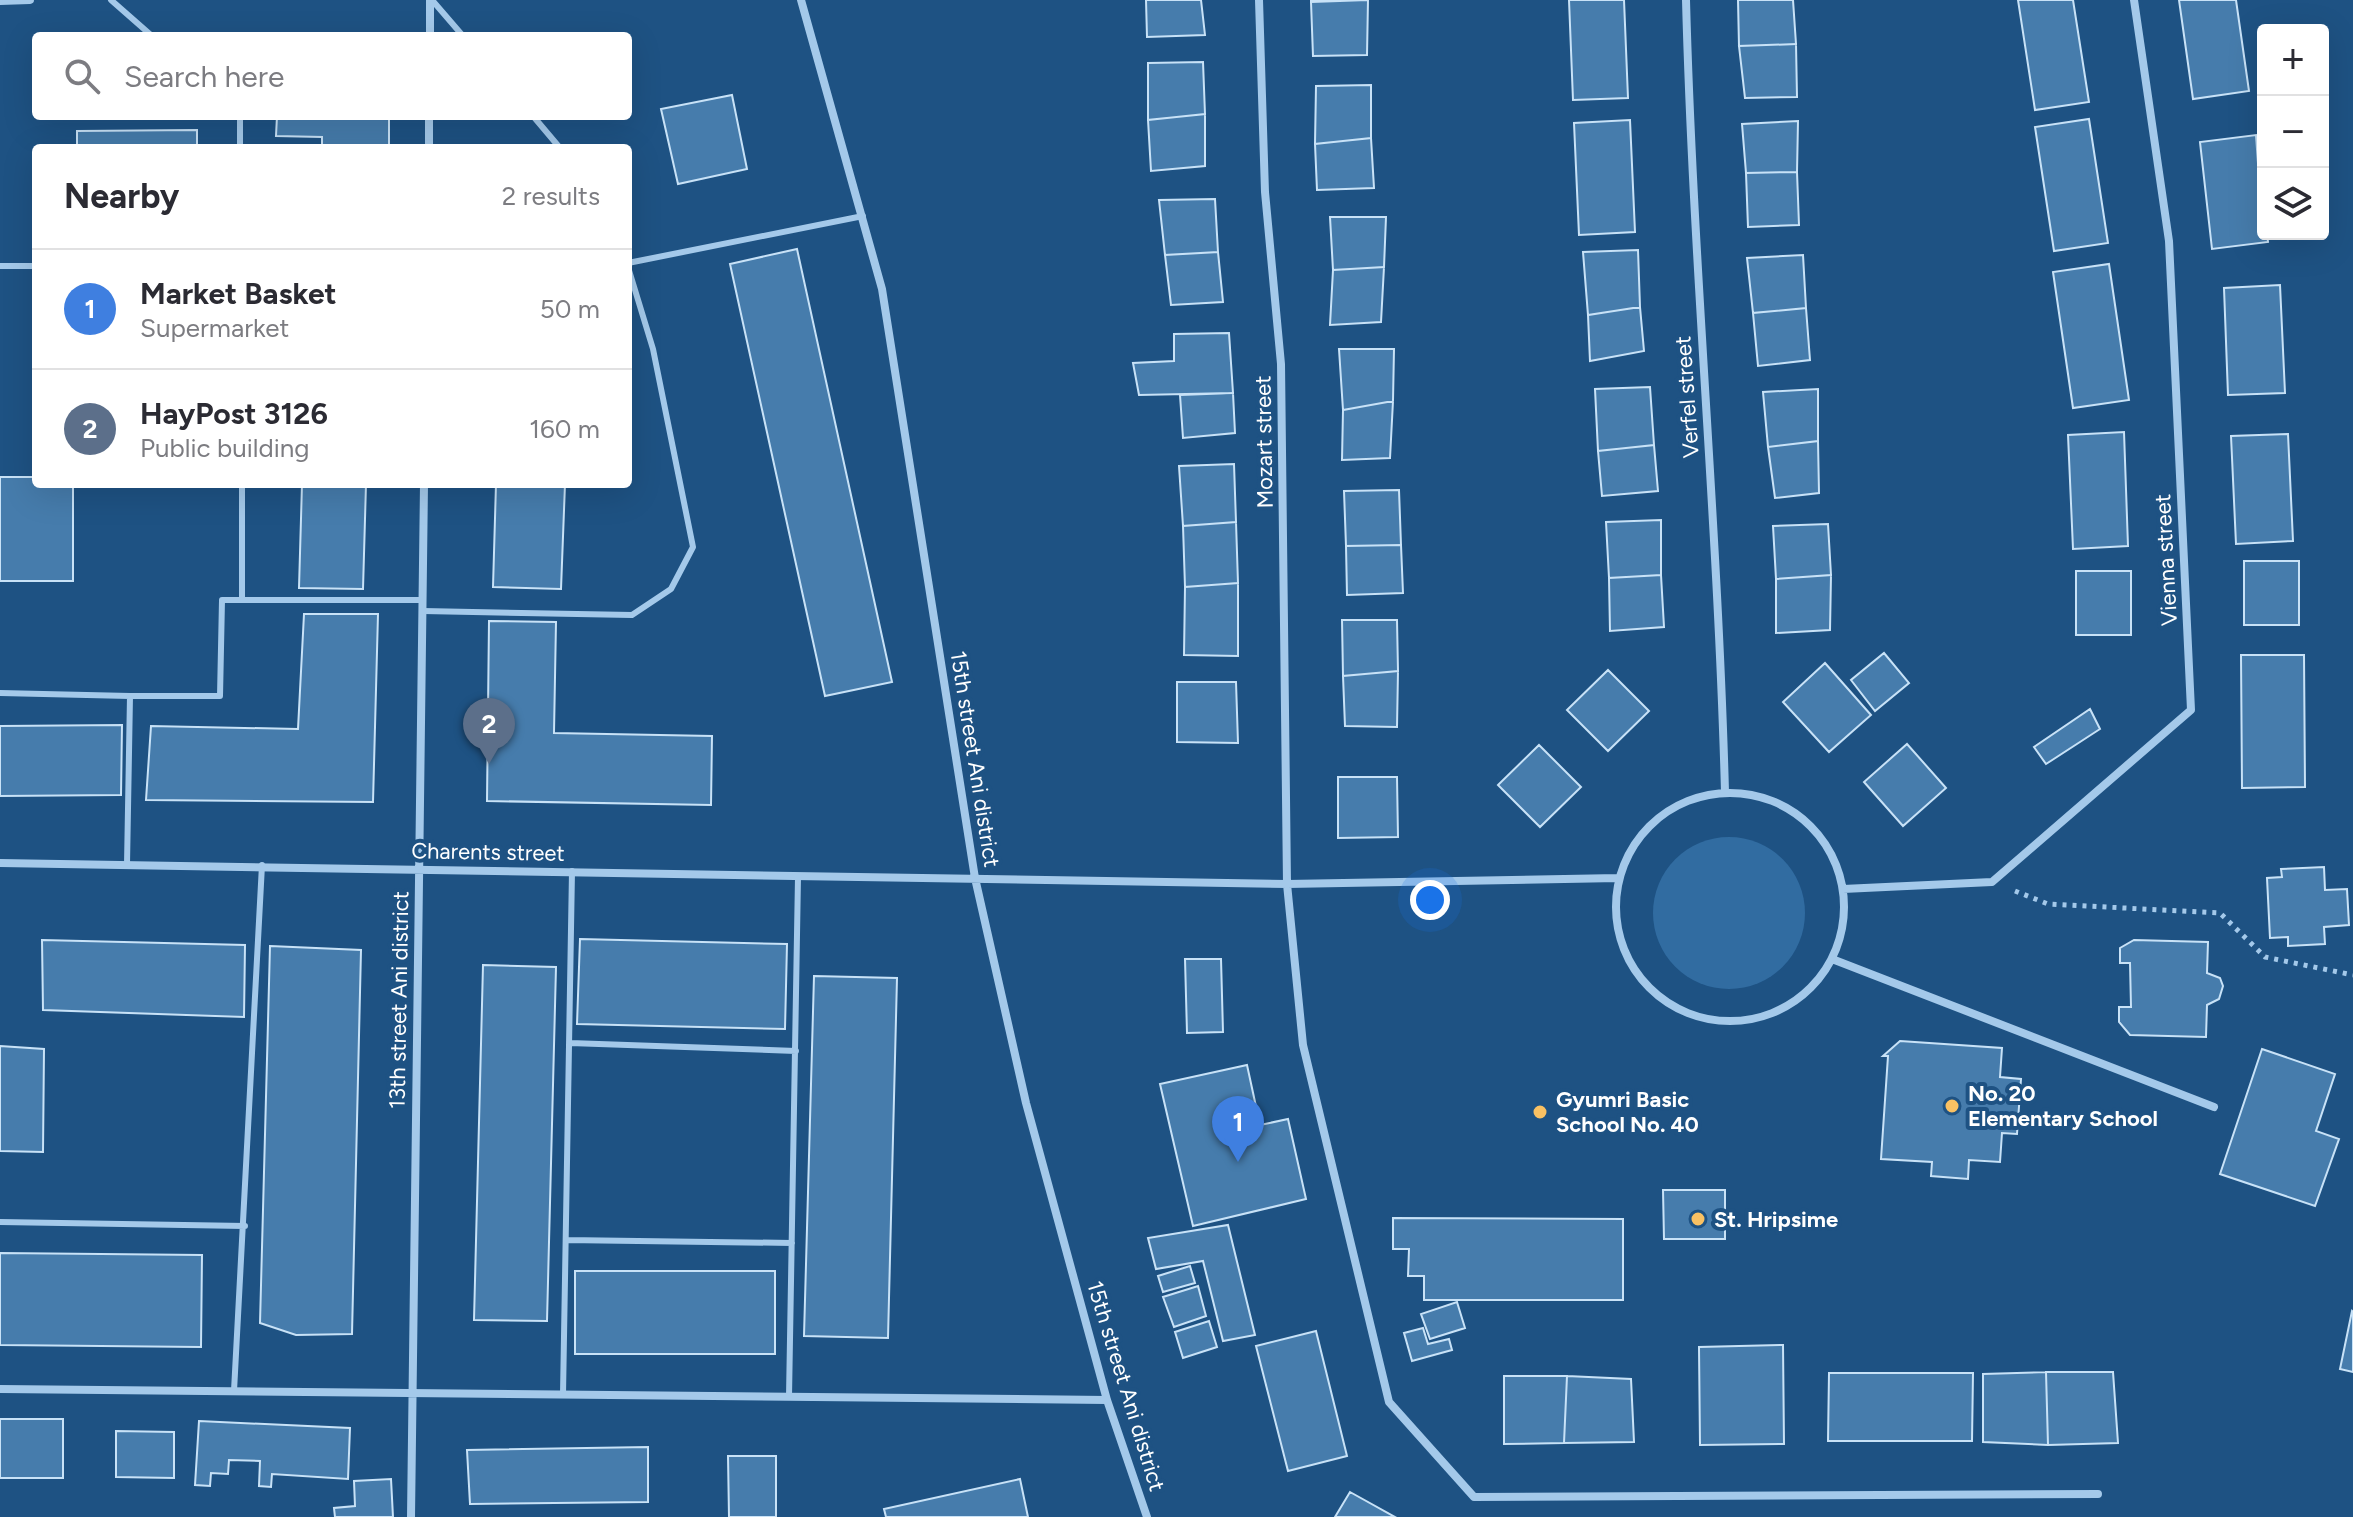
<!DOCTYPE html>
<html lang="en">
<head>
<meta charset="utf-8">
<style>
	body { margin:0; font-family:Figtree,sans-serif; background:#f2f2f3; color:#2b2b33 }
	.controls { position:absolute; right:24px; top:24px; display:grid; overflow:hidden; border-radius:8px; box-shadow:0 8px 32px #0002 }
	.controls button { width:72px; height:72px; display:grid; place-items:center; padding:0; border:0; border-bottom:2px solid #e1e1e2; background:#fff; color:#2b2b33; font:40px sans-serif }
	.you { position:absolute; left:1430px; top:900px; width:28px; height:28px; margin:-20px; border:6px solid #fff; border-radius:50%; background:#1a73e8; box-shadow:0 0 0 12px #1a73e833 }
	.badge { display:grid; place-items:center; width:52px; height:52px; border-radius:50%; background:#111827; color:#fff; font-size:26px; font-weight:700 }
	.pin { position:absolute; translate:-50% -66px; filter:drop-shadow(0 2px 4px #0008) }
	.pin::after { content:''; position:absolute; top:42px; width:28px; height:24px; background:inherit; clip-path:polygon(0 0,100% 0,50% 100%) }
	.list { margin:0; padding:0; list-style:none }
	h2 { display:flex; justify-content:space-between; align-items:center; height:104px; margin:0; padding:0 32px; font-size:34px }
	h2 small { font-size:26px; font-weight:400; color:#7c7c81 }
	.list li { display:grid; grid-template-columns:52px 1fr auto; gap:24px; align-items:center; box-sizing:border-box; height:120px; padding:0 32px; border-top:2px solid #e1e1e2 }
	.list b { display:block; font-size:30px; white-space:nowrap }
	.list p { margin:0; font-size:26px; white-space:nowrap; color:#7c7c81 }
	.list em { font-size:26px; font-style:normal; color:#7c7c81 }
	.icon { flex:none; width:44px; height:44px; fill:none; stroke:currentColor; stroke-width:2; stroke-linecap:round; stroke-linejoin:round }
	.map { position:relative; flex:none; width:2353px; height:1517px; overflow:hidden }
	.search { position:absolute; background:#fff; box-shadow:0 8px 32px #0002; left:32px; top:32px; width:600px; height:88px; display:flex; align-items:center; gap:20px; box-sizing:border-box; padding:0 28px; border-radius:8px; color:#7c7c81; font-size:30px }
	.panel { position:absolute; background:#fff; box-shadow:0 8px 32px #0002; left:32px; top:144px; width:600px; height:344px; border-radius:8px }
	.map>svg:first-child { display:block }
	.green { fill:#316ca1 }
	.building { fill:#467cac; stroke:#c8e2f7; stroke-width:2 }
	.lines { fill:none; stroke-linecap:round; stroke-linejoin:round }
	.path { stroke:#a4c9ea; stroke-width:5; stroke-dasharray:4 6; stroke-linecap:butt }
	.service { stroke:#a4c9ea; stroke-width:6 }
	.minor { stroke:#a4c9ea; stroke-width:8 }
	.poi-dot { fill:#f9c163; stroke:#1e5283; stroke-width:3 }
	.labels { text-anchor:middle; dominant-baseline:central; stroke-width:8; stroke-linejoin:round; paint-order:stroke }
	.street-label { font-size:22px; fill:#fff; stroke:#1e5283 }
	.poi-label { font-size:22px; font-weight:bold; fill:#fff; stroke:#1e5283; text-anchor:start }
</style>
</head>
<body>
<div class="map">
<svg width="2353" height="1517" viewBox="0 0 2353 1517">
	<rect width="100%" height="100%" fill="#1e5283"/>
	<path class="green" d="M1653 913a76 76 0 1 1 152 0a76 76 0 1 1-152 0Z"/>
	<path class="building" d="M1146,0h55l4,35 -58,2z
		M1311,0h57l-57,2z
		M1368,0l-1,55 -54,1 -2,-54z
		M1569,0h55l4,98 -55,2z
		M1738,0h55l3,44 -57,2z
		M2018,0h55l16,102 -54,8z
		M2179,0h57l13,91 -56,8z
		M1796,44l1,53 -52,1 -6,-52z
		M1203,62l2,52 -57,6v-57z
		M1371,85v53l-56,6 1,-58z
		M732,95l15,74 -69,15 -17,-75z
		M1205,114v52l-54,5 -3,-51z
		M277,116h112v32h-67v-11l-46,-1z
		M2089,119l19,124 -54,8 -19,-124z
		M1630,120l5,112 -56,3 -5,-112z
		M1798,121l-1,51 -51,1 -4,-49z
		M197,130v18h-120v-17z
		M2256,135l7,99h4l1,8 -56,7 -12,-107z
		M1371,138l3,50 -57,2 -2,-46z
		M1797,172l2,53 -51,2 -2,-54z
		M1215,199l3,53 -53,3 -6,-55z
		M1330,217h56l-2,50 -51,3z
		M797,249l95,433 -67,14 -95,-432z
		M1638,250l2,57 -52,8 -5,-63z
		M1218,252l5,50 -52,3 -6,-50z
		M1803,255l3,53 -53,5 -6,-55z
		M2109,264l20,136 -56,8 -20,-136z
		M1384,267l-3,55 -51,3 3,-55z
		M2280,285l5,108 -57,2 -4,-107z
		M1640,307l4,44 -54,10 -2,-46z
		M1806,308l4,52 -52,6 -5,-53z
		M1229,333l4,60 -94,2 -6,-32 41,-2v-27z
		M1339,349h55l-1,52 -50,9z
		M1650,387l4,58 -56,6 -3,-62z
		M1818,389v52l-50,6 -5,-55z
		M1233,393l2,40 -52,5 -3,-43z
		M1393,401l-3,57 -48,2 1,-50z
		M2124,432l4,114 -55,3 -5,-114z
		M2288,434l5,107 -57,3 -5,-108z
		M1818,441l1,52 -44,5 -7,-51z
		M1654,445l4,46 -56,5 -4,-45z
		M1234,464l2,58 -53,4 -4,-60z
		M0,477h36v7h37v97h-73z
		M302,484h64l-3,105 -64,-1z
		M496,484h69l-4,105 -68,-2z
		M1399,490l2,55 -55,1 -2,-55z
		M1661,520v55l-52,3 -3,-56z
		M1236,522l2,61 -53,4 -2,-61z
		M1828,524l3,51 -55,4 -3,-53z
		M1401,545l2,48 -56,2 -1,-49z
		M2244,561h55v64h-55z
		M2076,571h55v64h-55z
		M1661,575l3,52 -54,4 -1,-53z
		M1831,575l-1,55 -54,3v-54z
		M1238,583v73l-54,-1 1,-68z
		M304,614h74l-5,188 -227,-2 5,-74 147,3z
		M1342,620h55l1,51 -55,5z
		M489,621l67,1 -2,111 158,3 -1,69 -224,-4z
		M1884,653l25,30 -34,28 -24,-31z
		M2241,655h63l1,132 -63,1z
		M1825,663l46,52 -42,37 -46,-50z
		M1608,670l41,41 -41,40 -41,-41z
		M1398,671l-1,56 -52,-1 -2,-50z
		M1177,682h59l2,61 -61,-1z
		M2090,709l10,20 -54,35 -12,-17z
		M122,725l-1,70 -121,1v-70z
		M1907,744l39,44 -43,38 -39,-44z
		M1539,745l42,42 -41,40 -42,-42z
		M1338,777h59l1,60 -60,1z
		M2324,867l1,23 22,-1 2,36 -25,2 1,17 -37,2v-9l-18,1 -3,-60 15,-1 -1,-8z
		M580,939l207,5 -2,85 -208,-5z
		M42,940l203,5 -1,72 -201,-7z
		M2134,940l74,2 -1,31 13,5 3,8 -4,13 -12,6 -1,32 -76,-2 -11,-13v-15h12l-1,-44h-10v-15z
		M270,946l91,4 -9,384 -56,1 -36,-12z
		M1185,959h36l2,73 -36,1z
		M483,965l73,2 -9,354 -73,-1z
		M814,976l83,2 -9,360 -84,-2z
		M1900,1041l102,7 -2,29 21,2 -4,55 -15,-1 -2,29 -31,-2 -1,19 -37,-3 1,-14 -51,-3 7,-103h-5z
		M0,1046l44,3 -1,103 -43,-1z
		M2262,1049l73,25 -19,57 23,8 -24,67 -95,-32z
		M1247,1065l13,60 28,-6 18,80 -113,27 -33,-142z
		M1663,1190h62v49h-61z
		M1393,1218l230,1v81h-199v-24h-16l1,-27h-16z
		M1228,1225l27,110 -32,6 -20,-80 -47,8 -8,-31z
		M0,1253l202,2 -1,92 -201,-2z
		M1190,1266l5,17 -32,9 -5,-16z
		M575,1271h200v83h-200z
		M1198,1286l8,30 -32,11 -11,-30z
		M1457,1302l8,26 -35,11 -9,-25z
		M2352,1311l1,1v60l-13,-3z
		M1209,1321l8,26 -34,11 -8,-26z
		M1423,1328l5,16 21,-5 3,11 -40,11 -8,-28z
		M1316,1331l31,125 -59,15 -32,-125z
		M1783,1345l1,99 -84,1 -1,-98z
		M2046,1372l2,73 -65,-3v-68z
		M2046,1372h67l5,71 -70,2z
		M1829,1373h144l-1,68h-144z
		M1504,1376h63l-3,67 -60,1z
		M1567,1376l64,3 3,63 -70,1z
		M0,1419h63v59h-63z
		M199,1421l151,7 -2,51 -76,-5 -1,13 -12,-1 1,-25 -31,-1 -1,14 -17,-1 -1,13 -15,-1z
		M116,1431l58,1v46l-58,-1z
		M648,1447v55l-178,2 -3,-54z
		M728,1456h48v61h-47z
		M391,1479l2,38h-58l-1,-9 21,-2 -1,-25z
		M1020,1479l8,38h-142l-2,-8z
		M1350,1492l45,25h-60z"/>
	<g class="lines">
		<path class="path" d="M2015,891l33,13 172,9 45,44 88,18"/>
		<path class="service" d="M111,0l41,36
			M432,0l31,36
			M240,116v32
			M533,116l27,32
			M628,263l235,-47
			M0,266h36
			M242,484v116
			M423,611l209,4 39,-26 22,-42 -40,-198 -25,-82
			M0,693l130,3
			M127,865l3,-169h90l2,-96h201
			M570,1043l226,8
			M0,1222l245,4
			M566,1240l226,3
			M234,1391l28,-526
			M563,1395l9,-524
			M789,1397l9,-520"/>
		<path class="minor" d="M801,0l81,289 93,589 51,225 81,297 40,117
			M1259,0l6,192 16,172 6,520 16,161 86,357 85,95 624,-3
			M1686,0c7,264 32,528 39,792
			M0,1l30,-1
			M430,36v-36
			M429,148v-32
			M1616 907a114 114 0 1 1 228 0a114 114 0 1 1-228 0Z
			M0,863l1287,21 331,-6
			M1843,889l149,-7 199,-172 -22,-469 -35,-241
			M1832,959l382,148
			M0,1389l1107,11
			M411,1517l13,-1033"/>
	</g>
	<g class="poi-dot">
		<circle cx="1952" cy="1106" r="8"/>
		<circle cx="1540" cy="1112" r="8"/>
		<circle cx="1698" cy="1219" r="8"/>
	</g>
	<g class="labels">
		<g class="street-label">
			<text transform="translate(1687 397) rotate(-94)">Verfel street</text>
			<text transform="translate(1264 442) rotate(-91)">Mozart street</text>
			<text transform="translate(2166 560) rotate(-93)">Vienna street</text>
			<text transform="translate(975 759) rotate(81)">15th street Ani district</text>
			<text transform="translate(488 852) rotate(1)">Charents street</text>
			<text transform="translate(399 1000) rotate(-89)">13th street Ani district</text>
			<text transform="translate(1126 1386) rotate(73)">15th street Ani district</text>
		</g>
		<g class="poi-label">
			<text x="1968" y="1093">No. 20<tspan x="1968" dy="25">Elementary School</tspan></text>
			<text x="1556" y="1099">Gyumri Basic<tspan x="1556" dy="25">School No. 40</tspan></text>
			<text x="1714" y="1219">St. Hripsime</text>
		</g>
	</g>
</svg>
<div class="controls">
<button>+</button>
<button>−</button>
<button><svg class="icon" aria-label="layers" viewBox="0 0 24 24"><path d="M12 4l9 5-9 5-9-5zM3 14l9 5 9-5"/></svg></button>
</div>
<div class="you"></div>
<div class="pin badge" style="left:1238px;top:1162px;background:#3f7fe0">1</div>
<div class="pin badge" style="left:489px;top:764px;background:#5c6f8a">2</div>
<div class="search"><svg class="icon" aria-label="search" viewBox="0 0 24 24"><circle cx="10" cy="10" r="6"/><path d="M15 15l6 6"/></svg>Search here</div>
<section class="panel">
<h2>Nearby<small>2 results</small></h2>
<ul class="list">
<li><span class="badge" style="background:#3f7fe0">1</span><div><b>Market Basket</b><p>Supermarket</p></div><em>50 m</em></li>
<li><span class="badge" style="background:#5c6f8a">2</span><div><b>HayPost 3126</b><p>Public building</p></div><em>160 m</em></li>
</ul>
</section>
</div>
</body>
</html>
